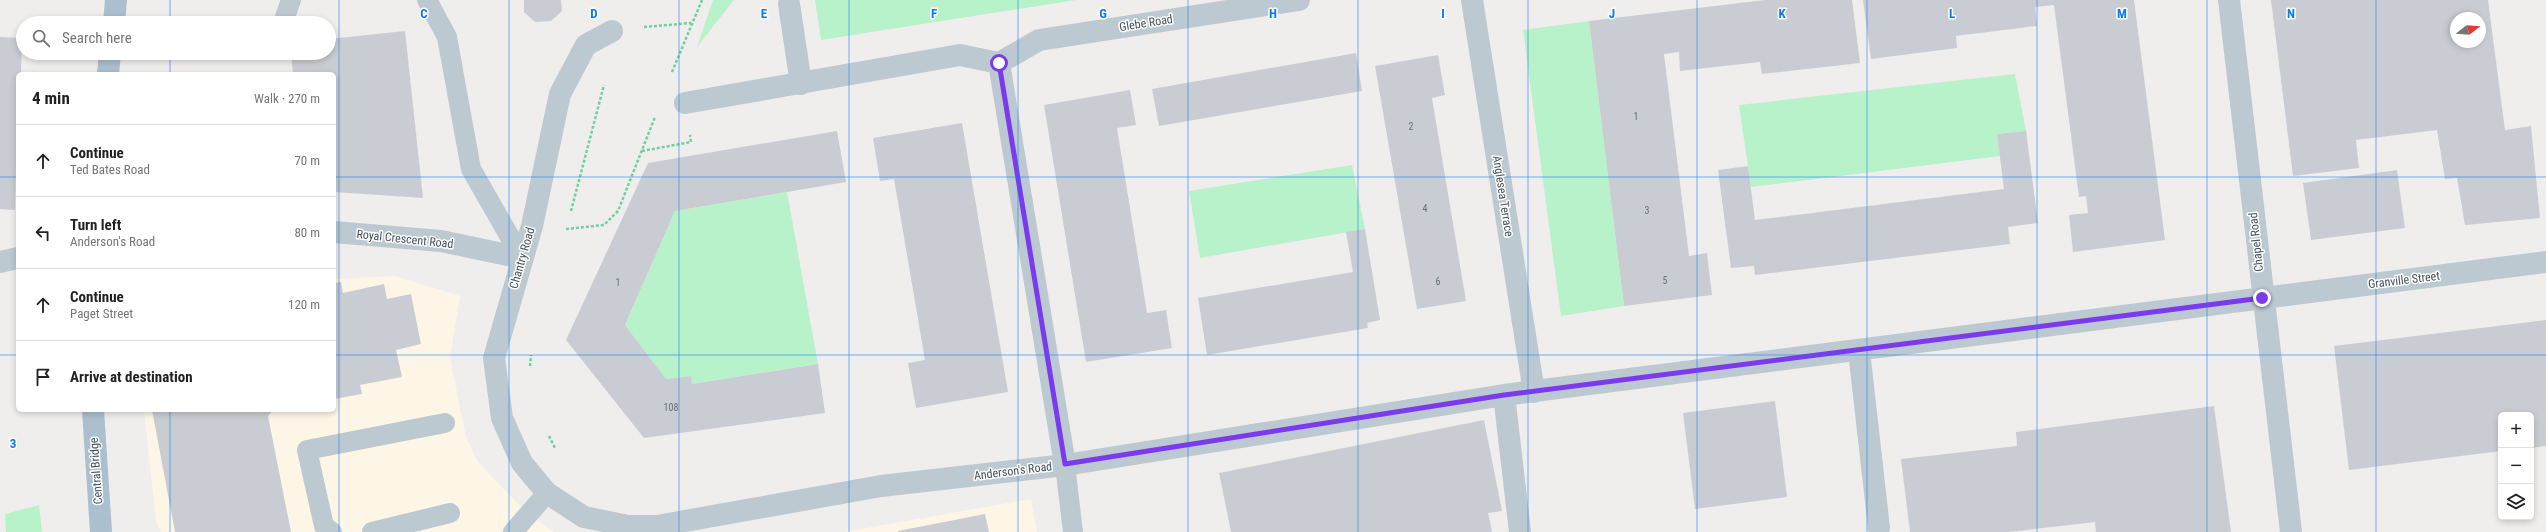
<!DOCTYPE html>
<html lang="en">
<head>
<meta charset="utf-8">
<style>
	body { margin:0; font-family:"Roboto Condensed",sans-serif; background:#f6f6f6; color:#222 }
	.controls { position:absolute; right:12px; bottom:12px; display:grid; overflow:hidden; border-radius:6px; box-shadow:0 2px 6px #0003 }
	.controls button { width:36px; height:36px; display:grid; place-items:center; padding:0; border:0; border-bottom:1px solid #e0e0e0; background:#fff; color:#222; font:20px sans-serif }
	.compass { position:absolute; left:2450px; top:12px; width:36px; height:36px; border-radius:50%; background:#fff; box-shadow:0 2px 6px #0003; rotate:73deg }
	.stop { position:absolute; width:12px; height:12px; margin:-9px; border:3px solid #7c3aed; border-radius:50%; background:#fff }
	.stop.end { background:#7c3aed; border-color:#fff; box-shadow:0 1px 4px #0008 }
	.list { margin:0; padding:0; list-style:none }
	h2 { display:flex; justify-content:space-between; align-items:center; height:52px; margin:0; padding:0 16px; font-size:17px }
	h2 small { font-size:13px; font-weight:400; color:#767676 }
	.list li { display:grid; grid-template-columns:26px 1fr auto; gap:12px; align-items:center; box-sizing:border-box; height:72px; padding:0 16px; border-top:1px solid #e0e0e0 }
	.list b { display:block; font-size:15px; white-space:nowrap }
	.list p { margin:0; font-size:13px; white-space:nowrap; color:#767676 }
	.list em { font-size:13px; font-style:normal; color:#767676 }
	.icon { flex:none; width:22px; height:22px; fill:none; stroke:currentColor; stroke-width:2; stroke-linecap:round; stroke-linejoin:round }
	.map { position:relative; flex:none; width:2546px; height:532px; overflow:hidden }
	.search { position:absolute; background:#fff; box-shadow:0 2px 6px #0003; left:16px; top:16px; width:320px; height:44px; display:flex; align-items:center; gap:10px; box-sizing:border-box; padding:0 14px; border-radius:22px; color:#767676; font-size:15px }
	.panel { position:absolute; background:#fff; box-shadow:0 2px 6px #0003; left:16px; top:72px; width:320px; height:340px; border-radius:6px }
	.map>svg:first-child { display:block }
	.commercial { fill:#fdf5e5 }
	.green { fill:#b8f2cb }
	.building { fill:#c9cdd3; fill-rule:evenodd }
	.lines { fill:none; stroke-linecap:round; stroke-linejoin:round }
	.path { stroke:#6dd29b; stroke-width:2.5; stroke-dasharray:3 2; stroke-linecap:butt }
	.service { stroke:#bdc9d1; stroke-width:20 }
	.minor { stroke:#bdc9d1; stroke-width:22 }
	.tertiary { stroke:#bdc9d1; stroke-width:22 }
	.primary { stroke:#abbfcf; stroke-width:22 }
	.route { stroke:#7c3aed; stroke-width:5 }
	.grid { fill:none; stroke:#0c79ec; stroke-width:1; stroke-opacity:0.55 }
	.labels { text-anchor:middle; dominant-baseline:central; stroke-width:3; stroke-linejoin:round; paint-order:stroke }
	.number-label { font-size:10px; fill:#65717a }
	.street-label { font-size:12px; fill:#44525c; stroke:#fff }
	.grid-label { font-size:13px; text-anchor:middle; font-weight:bold; fill:#0c79ec; stroke:#fff; stroke-width:3; stroke-linejoin:round; paint-order:stroke }
</style>
</head>
<body>
<div class="map">
<svg width="2546" height="532" viewBox="0 0 2546 532">
	<rect width="100%" height="100%" fill="#f0eded"/>
	<path class="commercial" d="M395,276l65,20 -10,62 16,79 12,25 51,53 25,17h-393l-5,-10 -12,-112h190v-131z
		M1031,499l6,33h-193z"/>
	<path class="green" d="M713,0h21l-37,47z
		M815,0h261l-255,40z
		M1589,21l35,285 -63,10 -38,-286z
		M2015,74l11,57 -29,3 3,22 -249,31 -12,-82z
		M1352,165l13,64 -165,29 -11,-67z
		M787,192l31,172 -126,20 -1,-8 -25,3 -41,-54 50,-114z
		M39,505l3,27h-36l-1,-18z"/>
	<path class="building" d="M524,0h37l1,11 -11,10 -16,1 -11,-10z
		M1765,0h87l8,63 -98,11 -2,-12 -80,9 -1,-19 -15,2 25,202 18,-3 5,42 -88,11 -35,-285z
		M1863,0h271l31,240 -92,12 -4,-37 19,-2 -2,-17 -7,1 -25,-192 -19,2 2,19 -81,10 1,12 -86,11z
		M2271,0h217l17,130 26,-4 9,92 -75,7 -8,-47 -12,1 -8,-49 -81,10 3,28 -66,8zM2456,18h24v24h-24z
		M405,31l18,167 -89,-6v-118h-41l-2,-21h38v-14z
		M0,37l22,1 -1,36h-3l-3,136 -15,-1z
		M1356,53l6,38 -203,35 -7,-37z
		M1438,55l7,40 -13,3 34,203 -49,8 -42,-243z
		M1130,90l6,35 -19,3 30,185 19,-3 6,38 -86,14 -42,-257z
		M962,123l46,269 -92,16 -8,-45 17,-3 -31,-181 -14,2 -7,-43z
		M837,131l9,51 -171,29 -50,114 41,54 25,-3 1,8 126,-20 7,49 -181,25 -78,-98 82,-177z
		M2026,131l12,92 -30,4 2,17 -255,31 -1,-9 -23,2 -13,-98 30,-4 7,54 249,-31 -7,-55z
		M2397,170l8,58 -94,12 -8,-57z
		M1365,229l15,91 -13,3 1,5 -161,27 -9,-57 155,-26 -7,-40z
		M341,282l2,11 41,-9 3,15 24,-5 10,50 -25,6 6,27 -42,8 2,9 -28,5v-116z
		M2546,320v126l-15,2v-33h-30v36l-152,19 -15,-124z
		M1775,401l12,96 -92,12 -12,-96z
		M2214,406l17,126h-135l-1,-10 -86,10h-99l-9,-73 116,-13 -1,-14z
		M152,410h121l-5,6 23,116h-116z
		M1484,420l18,91 -14,2 4,19h-261l-12,-59z
		M985,514l4,18h-91v-1z"/>
	<g class="lines">
		<path class="path" d="M644,27l47,-4
			M672,72l30,-72
			M642,151l49,-9 -1,-7
			M571,211l33,-126
			M566,229l38,-4 14,-14 37,-94
			M530,366l1,-11
			M549,436l6,12"/>
		<path class="service" d="M427,0l20,37 24,132 51,89
			M283,23l8,-23
			M1065,465l8,67
			M332,532l-8,-6 -17,-76 138,-27
			M372,532l78,-19
			M513,532l34,-39"/>
		<path class="minor" d="M1472,0l62,392
			M789,4l12,80
			M612,31l-26,14 -26,49 -28,132 -38,132 8,60 20,45 25,30 37,24 44,9h29l224,-40 184,-21 439,-70 1042,-133
			M999,63l66,402
			M999,63l40,-23 260,-40
			M685,103l275,-48 39,8
			M334,232l107,9 81,17
			M0,262l18,-4
			M1859,351l20,177
			M1504,395l16,137"/>
		<path class="tertiary" d="M2229,0l62,532"/>
		<path class="primary" d="M114,23l2,-23
			M108,74l2,-21
			M93,410l8,122"/>
	</g>
	<g class="lines">
		<path class="route" d="M999,63l66,401 439,-69 758,-97"/>
	</g>
	<path class="grid" d="M170,0v23M339,0v532M509,0v532M679,0v532M849,0v532M1018,0v532M1188,0v532M1358,0v532M1528,0v532M1697,0v532M1867,0v532M2037,0v532M2207,0v532M2376,0v532M170,53v21M0,177h18M334,177h2212M0,355h18M334,355h2212M170,410v122"/>
	<g class="labels">
		<g class="number-label">
			<text x="1636" y="116">1</text>
			<text x="1411" y="126">2</text>
			<text x="1425" y="208">4</text>
			<text x="1647" y="210">3</text>
			<text x="1665" y="280">5</text>
			<text x="1438" y="281">6</text>
			<text x="618" y="282">1</text>
			<text x="671" y="407">108</text>
		</g>
		<g class="street-label">
			<text transform="translate(1146 23) rotate(-9)">Glebe Road</text>
			<text transform="translate(1503 196) rotate(81)">Anglesea Terrace</text>
			<text transform="translate(405 239) rotate(6)">Royal Crescent Road</text>
			<text transform="translate(2256 242) rotate(-96)">Chapel Road</text>
			<text transform="translate(522 258) rotate(-74)">Chantry Road</text>
			<text transform="translate(2404 280) rotate(-7)">Granville Street</text>
			<text transform="translate(96 471) rotate(-94)">Central Bridge</text>
			<text transform="translate(1013 471) rotate(-7)">Anderson's Road</text>
		</g>
	</g>
	<g class="grid-label">
		<text x="424" y="18">C</text>
		<text x="594" y="18">D</text>
		<text x="764" y="18">E</text>
		<text x="934" y="18">F</text>
		<text x="1103" y="18">G</text>
		<text x="1273" y="18">H</text>
		<text x="1443" y="18">I</text>
		<text x="1612" y="18">J</text>
		<text x="1782" y="18">K</text>
		<text x="1952" y="18">L</text>
		<text x="2122" y="18">M</text>
		<text x="2291" y="18">N</text>
		<text x="13" y="448">3</text>
	</g>
</svg>
<div class="controls">
<button>+</button>
<button>−</button>
<button><svg class="icon" aria-label="layers" viewBox="0 0 24 24"><path d="M12 4l9 5-9 5-9-5zM3 14l9 5 9-5"/></svg></button>
</div>
<svg class="compass" viewBox="-18 -18 36 36"><path d="M0-13l5 13h-10z" fill="#e53935"/><path d="M0 13l5-13h-10z" fill="#767676"/></svg>
<div class="stop" style="left:999px;top:63px"></div>
<div class="stop end" style="left:2262px;top:298px"></div>
<div class="search"><svg class="icon" aria-label="search" viewBox="0 0 24 24"><circle cx="10" cy="10" r="6"/><path d="M15 15l6 6"/></svg>Search here</div>
<section class="panel">
<h2>4 min<small>Walk · 270 m</small></h2>
<ul class="list">
<li><svg class="icon" aria-label="ahead" viewBox="0 0 24 24"><path d="M12 20V5M6 11l6-6 6 6"/></svg><div><b>Continue</b><p>Ted Bates Road</p></div><em>70 m</em></li>
<li><svg class="icon" aria-label="left" viewBox="0 0 24 24"><path d="M17 20v-9H6M10 6l-5 5 5 5"/></svg><div><b>Turn left</b><p>Anderson's Road</p></div><em>80 m</em></li>
<li><svg class="icon" aria-label="ahead" viewBox="0 0 24 24"><path d="M12 20V5M6 11l6-6 6 6"/></svg><div><b>Continue</b><p>Paget Street</p></div><em>120 m</em></li>
<li><svg class="icon" aria-label="arrive" viewBox="0 0 24 24"><path d="M6 21V4h12l-3 4 3 4H6"/></svg><div><b>Arrive at destination</b></div></li>
</ul>
</section>
</div>
</body>
</html>
